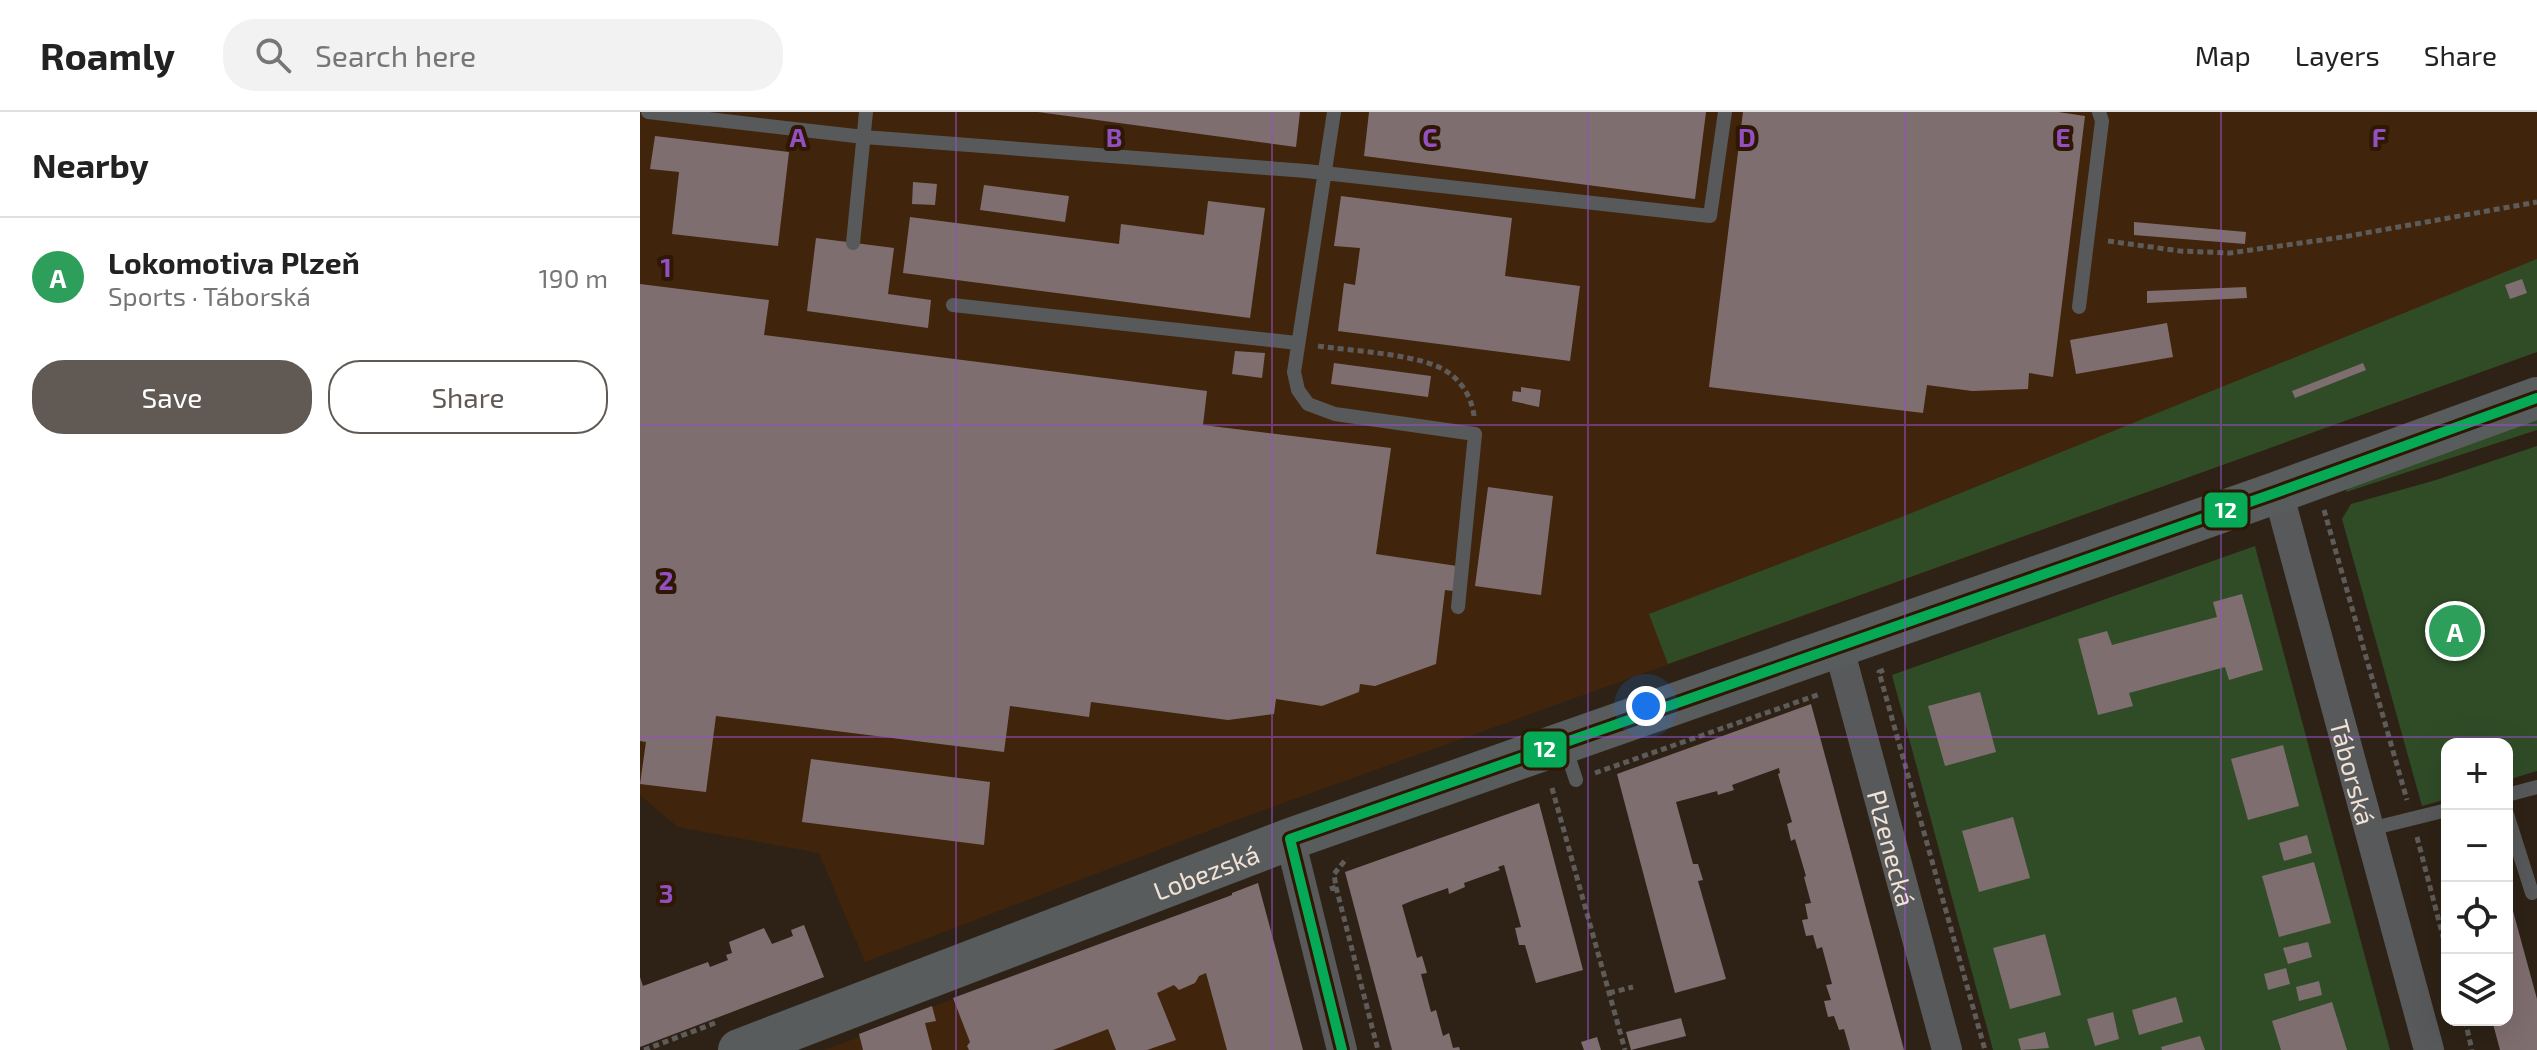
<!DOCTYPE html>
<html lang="en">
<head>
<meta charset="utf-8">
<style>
	body { margin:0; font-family:"Exo 2",sans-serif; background:#f2f2f2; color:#222 }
	.controls { position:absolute; right:24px; bottom:24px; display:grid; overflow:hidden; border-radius:16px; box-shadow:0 8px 32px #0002 }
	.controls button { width:72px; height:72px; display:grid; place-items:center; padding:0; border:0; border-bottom:2px solid #e0e0e0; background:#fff; color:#222; font:40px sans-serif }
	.you { position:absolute; left:1006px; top:594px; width:28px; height:28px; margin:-20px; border:6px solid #fff; border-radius:50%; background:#1a73e8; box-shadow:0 0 0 12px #1a73e833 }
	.badge { display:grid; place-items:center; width:52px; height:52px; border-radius:50%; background:#615a54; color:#fff; font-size:26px; font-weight:700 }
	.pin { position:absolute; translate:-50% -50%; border:4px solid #fff; box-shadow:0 2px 8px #0006 }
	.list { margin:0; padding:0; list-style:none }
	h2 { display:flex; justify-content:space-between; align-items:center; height:104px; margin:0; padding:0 32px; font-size:34px }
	h2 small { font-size:26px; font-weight:400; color:#767676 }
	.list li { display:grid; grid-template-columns:52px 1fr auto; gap:24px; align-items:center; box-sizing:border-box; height:120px; padding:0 32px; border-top:2px solid #e0e0e0 }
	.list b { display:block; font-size:30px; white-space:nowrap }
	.list p { margin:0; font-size:26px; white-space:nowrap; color:#767676 }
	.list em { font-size:26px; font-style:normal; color:#767676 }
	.actions { display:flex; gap:16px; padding:24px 32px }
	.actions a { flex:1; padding:18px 0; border:2px solid #615a54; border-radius:32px; text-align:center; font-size:28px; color:#615a54 }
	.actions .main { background:#615a54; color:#fff }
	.icon { flex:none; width:44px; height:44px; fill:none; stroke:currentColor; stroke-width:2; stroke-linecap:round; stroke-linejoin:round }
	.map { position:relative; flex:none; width:1897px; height:938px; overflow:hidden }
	header { display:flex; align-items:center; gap:48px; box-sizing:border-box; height:112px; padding:0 40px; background:#fff; border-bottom:2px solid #e0e0e0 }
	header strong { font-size:38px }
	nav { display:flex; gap:44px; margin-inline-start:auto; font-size:28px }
	.search { width:560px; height:72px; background:#f2f2f2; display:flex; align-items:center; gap:20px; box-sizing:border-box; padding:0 28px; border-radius:32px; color:#767676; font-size:30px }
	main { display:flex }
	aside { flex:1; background:#fff }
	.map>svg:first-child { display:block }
	.built { fill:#40250c }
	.green { fill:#304c27 }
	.building { fill:#7f6e70 }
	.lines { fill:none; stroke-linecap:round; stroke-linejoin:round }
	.path { stroke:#5e5c5a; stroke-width:5; stroke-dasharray:6 4; stroke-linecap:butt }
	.lane { stroke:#58595a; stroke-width:14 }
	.street { stroke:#58595a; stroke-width:30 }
	.secondary { stroke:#595c5d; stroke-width:42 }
	.bus-1-casing { stroke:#2f1803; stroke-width:16 }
	.bus-1 { stroke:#06aa56; stroke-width:10 }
	.grid { fill:none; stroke:#9350c3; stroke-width:2; stroke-opacity:0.55 }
	.labels { text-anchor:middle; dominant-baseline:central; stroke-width:8; stroke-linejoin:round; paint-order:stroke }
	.street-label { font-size:26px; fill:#f2e2d5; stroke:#2f1803 }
	.grid-label { font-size:26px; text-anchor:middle; font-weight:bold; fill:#9350c3; stroke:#2f1803; stroke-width:8; stroke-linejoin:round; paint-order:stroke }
	.line-badge { stroke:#2f1803; stroke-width:3 }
	.badge-label { font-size:22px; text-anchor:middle; font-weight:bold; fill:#fff }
</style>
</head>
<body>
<header>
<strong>Roamly</strong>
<div class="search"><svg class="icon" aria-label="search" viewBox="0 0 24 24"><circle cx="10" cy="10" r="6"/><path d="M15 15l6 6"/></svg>Search here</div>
<nav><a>Map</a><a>Layers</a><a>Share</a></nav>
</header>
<main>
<aside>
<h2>Nearby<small></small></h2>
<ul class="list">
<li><span class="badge" style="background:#2e9e5b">A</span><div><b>Lokomotiva Plzeň</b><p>Sports · Táborská</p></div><em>190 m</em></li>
</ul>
<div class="actions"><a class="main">Save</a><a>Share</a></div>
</aside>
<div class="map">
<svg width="1897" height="938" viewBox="0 0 1897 938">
	<rect width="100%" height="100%" fill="#2e2216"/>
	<path class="built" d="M0,0h1897v240l-1290,464 -382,146 -46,-109 -141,-26 -38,-32z
		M618,771l45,167h-480l34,-12 8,-6 367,-137v-2z"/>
	<path class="green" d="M1897,147v93l-869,312 -19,-50 255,-98z
		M1897,295v23l-191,62 2,-6z
		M1897,334v325l-30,9v-36h-60v55l-25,7 -80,-287 9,-15 85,-24z
		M1615,434l135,504h-397l-101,-375z"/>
	<path class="building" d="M398,0h262l-4,35z
		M729,0h337l-11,87 -331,-43z
		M1103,0h315l27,4 -32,261 -24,-4 -1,16 -56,2 -45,-6 -4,28 -214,-26z
		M15,24l134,16 -11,94 -106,-12 7,-62 -29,-3z
		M273,70l24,2 -2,21 -23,-1z
		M344,73l85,11 -4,26 -85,-12z
		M701,84l171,22 -7,58 75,10 -10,75 -232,-30 6,-48 11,2 5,-37 -26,-2z
		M568,89l57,7 -15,110 -347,-45 7,-56 209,27 2,-20 83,11z
		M1494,110l112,10 -1,12 -111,-9z
		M176,126l78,10 -6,46 43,6 -3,28 -121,-17z
		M1882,167l5,14 -17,6 -5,-14z
		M0,172l129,16 -5,35 443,56 -4,34 188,23 -15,106 81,12 -4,25 -8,-1 -9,74 -61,22 -15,-2 -1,8 -37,14 -46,-7 -2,15 -46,6 -137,-18 -2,15 -79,-11 -6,46 -288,-36 -10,76 -66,-8 6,-42 -6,-1z
		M1606,175l1,11 -100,5v-12z
		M1527,211l6,34 -97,17 -6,-34z
		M595,239l30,2 -3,25 -30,-4z
		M694,251l97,13 -3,21 -97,-13z
		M1723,251l3,7 -71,28 -3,-7z
		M881,275l20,3 -2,17 -27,-6 1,-10 8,1z
		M848,375l65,9 -12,99 -66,-9z
		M1602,482l21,76 -34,10 -4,-13 -96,26 4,13 -35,9 -20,-76 29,-8 5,14 52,-14 53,-14 -4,-15z
		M1340,580l16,60 -51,14 -17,-60z
		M1171,592l19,70 74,276h-54l-6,-21 -5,1 -5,-14 -6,1 -4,-16 7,-1 -5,-15 6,-1 -10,-37 -5,2 -4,-14 -7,1 -4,-16 6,-1 -3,-15 6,-1 -7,-26 2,-1 -11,-37 -4,2 -4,-17 5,-2 -14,-48 2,-1 -1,-5 -47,17 2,5 -16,5 -1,-4 -41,11 17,62h5l5,16 -5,1 28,98 -51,14 -16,-60 -42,-159z
		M1643,633l16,61 -51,14 -17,-61z
		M171,647l179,23 -6,63 -182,-23z
		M899,691l44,167 -47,13 -11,-38h-6l-4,-17 6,-1 -17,-62 -6,2 2,3 -36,13 1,4 -16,7 -1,-6 -34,12 -12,5 15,53 5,-2 5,17 -6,1 10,38 5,-2 7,26 6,-3 4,15 6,-1 1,3h-68l-47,-178z
		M1373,705l17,61 -51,14 -17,-61z
		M1667,723l5,18 -28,8 -5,-18z
		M1674,750l17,61 -52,14 -17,-61z
		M618,771l45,167h-76l-21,-77 -7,3 -4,7 -16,7 -5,-5 -17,8 19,47 -29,10h-31l-8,-21 -55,21h-84l-2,-4 3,-4 -17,-44 279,-103v-2z
		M1867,777l30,110v51h-37l-8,-30h15z
		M164,813l20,52 -184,70v-70l3,9 65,-24 2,5 18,-7 -2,-5 6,-2 -3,-11 35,-14 8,16 21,-8 -2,-6z
		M1405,822l16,61 -51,14 -17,-61z
		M1668,830l4,15 -24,7 -5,-16z
		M1646,856l4,16 -22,6 -4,-16z
		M1679,869l3,14 -23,6 -3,-14z
		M1536,885l7,25 -44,13 -7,-25z
		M1692,890l15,48h-66l-9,-29z
		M292,894l4,15 -11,2 7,27h-69l-4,-16z
		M1473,900l6,27 -24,7 -8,-27z
		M1041,906l5,18 -55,14 -5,-18z
		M1405,920l4,16 -28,2 -3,-11z
		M1560,924l5,14h-43l-1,-3z
		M957,925l4,13h-17l-3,-8z"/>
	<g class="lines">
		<path class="path" d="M1468,129l72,10 50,2 113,-16 194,-35
			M678,234c33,5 107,8 131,27 14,10 23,26 25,43
			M1684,398l83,290
			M1244,558l-5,2 106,378
			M955,661l225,-79
			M912,676l73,262
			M1777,725l30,115
			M696,775l42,163
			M690,777l6,-2 -2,-13 13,-16
			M969,881l24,-6
			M1825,908l7,30
			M4,938l71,-27"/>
		<path class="lane" d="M8,0l216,25 442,34 404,45 15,-104
			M694,0l-40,260 4,18 10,14 27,10 140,20 -17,173
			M213,131l13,-131
			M313,193l344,38
			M1439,195l23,-186 -3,-9
			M925,634l11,34
			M1867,683l30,-8
			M1867,702l25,79
			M1730,717l77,-19"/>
		<g class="street">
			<path id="s1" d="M1638,380l151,558"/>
			<path id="s2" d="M1198,533l109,405"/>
			<path d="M650,727l52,211"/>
		</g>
		<path class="secondary" id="s3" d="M99,938l551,-211 988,-347 259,-94"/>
		<defs>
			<path id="bus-1" d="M650,727l988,-347 259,-94
				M650,727l52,211"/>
		</defs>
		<use href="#bus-1" class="bus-1-casing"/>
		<use href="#bus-1" class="bus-1"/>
	</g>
	<path class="grid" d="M316,0v938M632,0v938M948,0v938M1265,0v938M1581,0v938M0,313h1897M0,625h1897"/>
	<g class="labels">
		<g class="street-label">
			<text stroke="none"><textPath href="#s1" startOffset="290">Táborská</textPath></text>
			<text stroke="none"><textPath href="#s2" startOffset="210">Plzenecká</textPath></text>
			<text stroke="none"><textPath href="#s3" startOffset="500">Lobezská</textPath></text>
		</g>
	</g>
	<g class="grid-label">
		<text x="158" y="35">A</text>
		<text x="474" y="35">B</text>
		<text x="790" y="35">C</text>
		<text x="1107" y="35">D</text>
		<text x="1423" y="35">E</text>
		<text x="1739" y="35">F</text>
		<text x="26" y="165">1</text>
		<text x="26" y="478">2</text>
		<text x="26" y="791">3</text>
	</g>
	<g class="line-badge">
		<rect x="1563" y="379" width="46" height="38" rx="8" fill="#06aa56"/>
		<rect x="882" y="618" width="46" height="39" rx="8" fill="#06aa56"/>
	</g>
	<g class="badge-label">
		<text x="1586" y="406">12</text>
		<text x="905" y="645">12</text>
	</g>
</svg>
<div class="controls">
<button>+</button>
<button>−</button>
<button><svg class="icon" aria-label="locate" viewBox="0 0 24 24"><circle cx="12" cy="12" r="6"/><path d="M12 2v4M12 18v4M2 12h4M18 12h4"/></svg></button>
<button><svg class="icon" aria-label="layers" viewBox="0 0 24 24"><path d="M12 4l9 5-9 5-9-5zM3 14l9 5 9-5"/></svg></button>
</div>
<div class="you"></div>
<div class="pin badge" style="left:1815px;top:519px;background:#2e9e5b">A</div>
</div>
</main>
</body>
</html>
